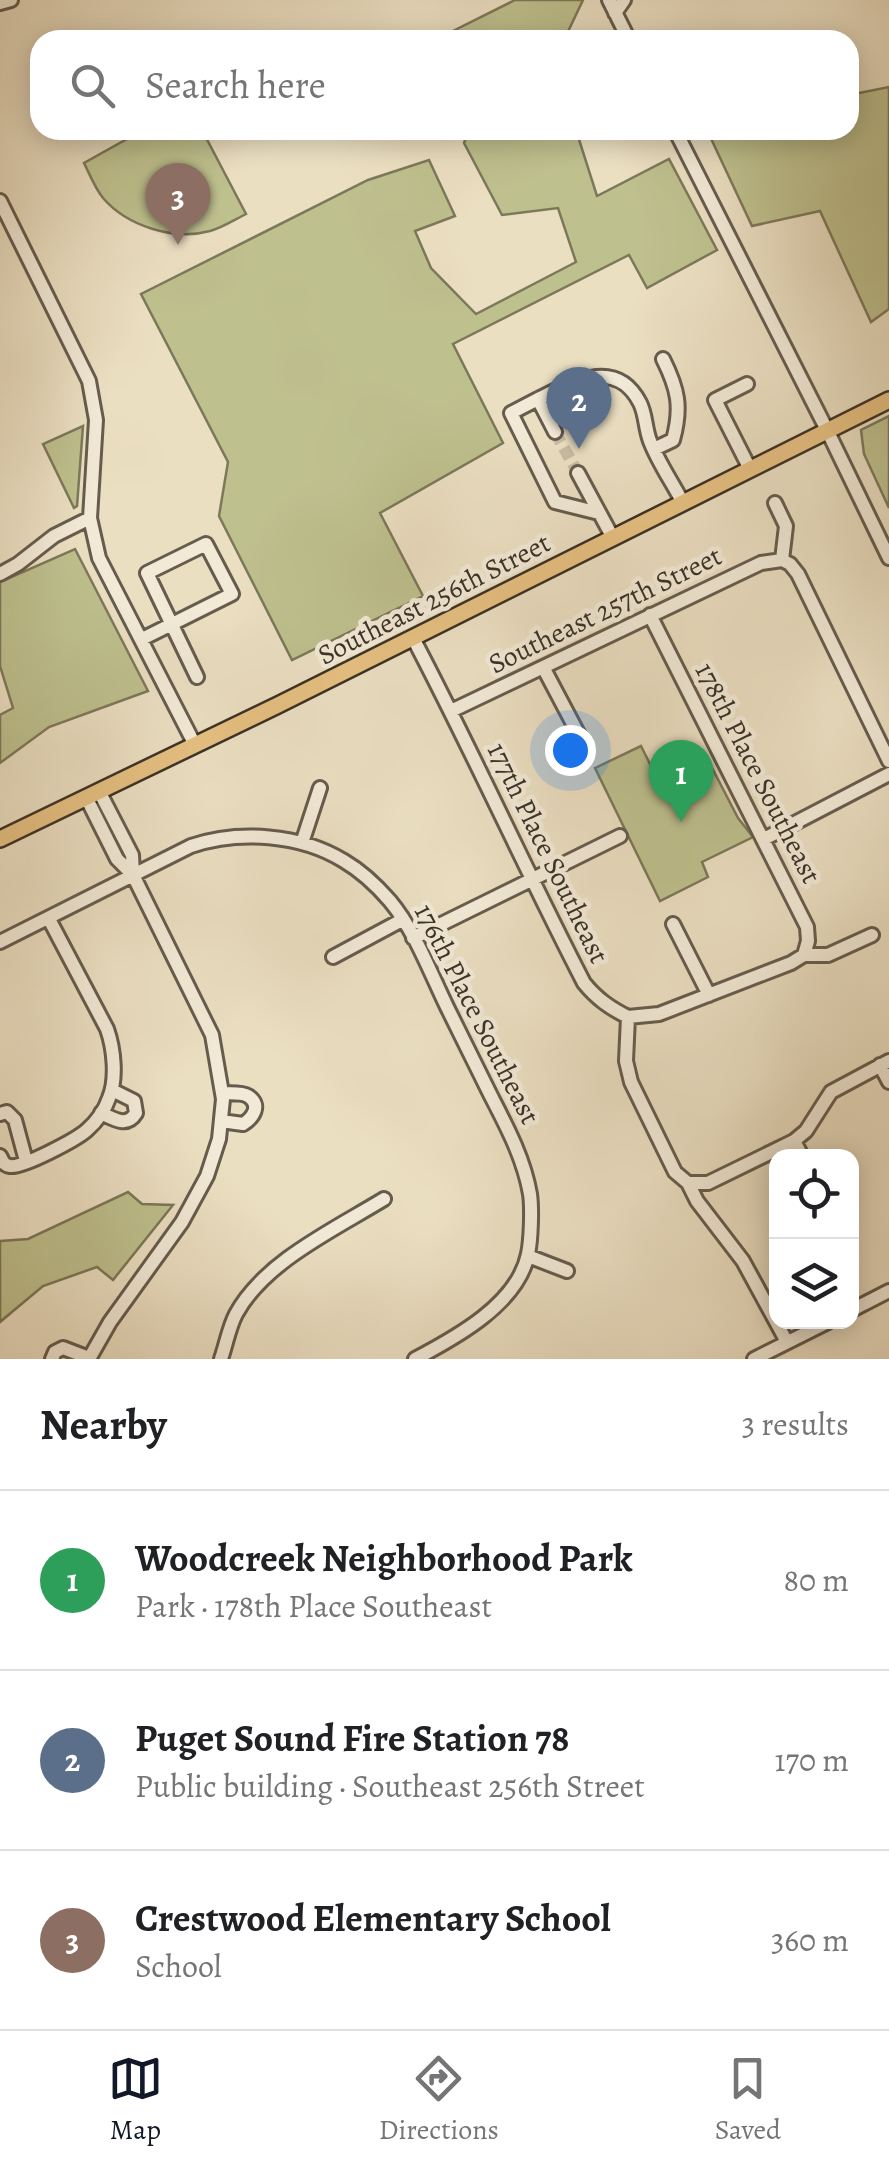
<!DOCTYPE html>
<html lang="en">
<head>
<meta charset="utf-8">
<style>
	body { margin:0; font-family:Alegreya,serif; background:#f6f6f6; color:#202124 }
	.controls { position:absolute; right:30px; bottom:30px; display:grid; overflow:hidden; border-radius:20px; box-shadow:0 5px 25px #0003 }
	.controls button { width:90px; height:90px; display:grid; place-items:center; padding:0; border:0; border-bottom:2px solid #e0e0e0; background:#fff; color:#202124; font:50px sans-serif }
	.you { position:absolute; left:570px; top:750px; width:35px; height:35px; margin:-25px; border:8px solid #fff; border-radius:50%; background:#1a73e8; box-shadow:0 0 0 15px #1a73e833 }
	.badge { display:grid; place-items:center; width:65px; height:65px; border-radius:50%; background:#111827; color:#fff; font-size:32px; font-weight:700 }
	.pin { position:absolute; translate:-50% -82px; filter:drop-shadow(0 2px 5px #0008) }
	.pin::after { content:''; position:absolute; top:52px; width:35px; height:30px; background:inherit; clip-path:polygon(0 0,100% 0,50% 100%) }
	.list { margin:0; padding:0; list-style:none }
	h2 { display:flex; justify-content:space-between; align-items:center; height:130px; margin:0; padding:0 40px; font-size:42px }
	h2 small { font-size:32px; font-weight:400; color:#757577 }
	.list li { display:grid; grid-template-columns:65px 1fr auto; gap:30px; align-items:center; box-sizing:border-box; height:180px; padding:0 40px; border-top:2px solid #e0e0e0 }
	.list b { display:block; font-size:38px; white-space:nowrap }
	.list p { margin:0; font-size:32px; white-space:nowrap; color:#757577 }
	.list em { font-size:32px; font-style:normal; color:#757577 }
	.icon { flex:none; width:55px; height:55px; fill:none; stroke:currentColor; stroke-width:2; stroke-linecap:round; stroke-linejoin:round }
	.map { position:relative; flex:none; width:889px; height:1359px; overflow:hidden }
	.search { position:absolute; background:#fff; box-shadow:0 5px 25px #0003; left:30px; right:30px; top:30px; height:110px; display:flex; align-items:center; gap:25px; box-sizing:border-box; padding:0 35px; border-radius:30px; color:#757577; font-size:38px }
	.sheet { height:670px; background:#fff }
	nav { display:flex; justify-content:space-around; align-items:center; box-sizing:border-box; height:140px; border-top:2px solid #e0e0e0; background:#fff; font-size:28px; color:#757577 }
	nav a { display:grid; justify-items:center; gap:5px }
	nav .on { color:#111827 }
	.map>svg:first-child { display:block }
	.green { fill:#bec08e; stroke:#7c785a; stroke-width:2.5 }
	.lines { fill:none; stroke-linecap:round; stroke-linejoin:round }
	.minor-tunnel { stroke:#c8bca3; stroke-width:12; stroke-dasharray:12 6; stroke-linecap:butt }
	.minor-casing { stroke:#665c4d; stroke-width:18 }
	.major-casing { stroke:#3a3126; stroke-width:20 }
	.minor { stroke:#f2ead7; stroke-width:12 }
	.major { stroke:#e6c081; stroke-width:15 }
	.labels { text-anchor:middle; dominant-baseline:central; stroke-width:9; stroke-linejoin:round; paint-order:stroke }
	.street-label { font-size:28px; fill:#3a3126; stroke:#f2ead7 }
</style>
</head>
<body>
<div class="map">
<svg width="889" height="1359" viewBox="0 0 889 1359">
	<rect width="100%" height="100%" fill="#ebdfc2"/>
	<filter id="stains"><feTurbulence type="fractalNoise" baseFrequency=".002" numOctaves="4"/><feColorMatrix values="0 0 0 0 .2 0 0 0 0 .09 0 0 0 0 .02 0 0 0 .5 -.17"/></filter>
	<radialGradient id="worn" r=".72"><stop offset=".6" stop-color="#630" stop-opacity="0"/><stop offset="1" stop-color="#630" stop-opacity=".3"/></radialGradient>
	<path class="green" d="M515,0h68l-19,40h-109l-4,-8z
		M889,87v222l-18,13 -51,-111 -68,15 -45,-96h142v-35z
		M143,130h59l44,84c-12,6 -24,14 -36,17 -36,10 -83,-5 -107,-33 -8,-10 -13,-23 -19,-35z
		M469,130h107l21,66 72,-37 48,91 -70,38 -18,-33 -176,89 50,99 -123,70 43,83 -131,64 -73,-144 9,-54 -87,-168 227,-114 61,-20 26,56 -40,15 16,37 45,46 100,-52 -18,-54 -56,7 -38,-72z
		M889,416v92l-25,-54 -3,-24z
		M83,426l-6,80 -3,2 -31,-64z
		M75,549l73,142 -99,36 -49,36v-48l13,-7 -13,-42v-84z
		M641,746l20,40 48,-24 29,56 15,19 -51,25 6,15 -48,24 -65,-133z
		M128,1192l14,12 31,1 -60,75 -16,-13 -54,19 -43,36v-81l28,-2z"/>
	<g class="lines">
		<path class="minor-tunnel" d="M555,432l23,41"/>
		<defs>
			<path id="minor" d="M609,0l20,40
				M0,3l11,-3
				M615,13l9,-13
				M675,130l152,300 62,128
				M0,201l89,180 7,39 -6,98 9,40 96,187
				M747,384l-32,16 35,69
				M538,399l-27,14 44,89 44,11
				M555,432l-17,-33c33,-16 78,-43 102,4 6,12 5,25 10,38 8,21 22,41 33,62
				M654,449l19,-9c9,-33 5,-51 -10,-81
				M578,473l35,65
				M775,503l11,23 -4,34
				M782,560l8,4 8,10 91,187
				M0,574l18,-10 36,-28 36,-18
				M650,615l157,312 1,14 -4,14
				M413,638c60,114 112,231 171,345 13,16 26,25 44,34l-2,44 5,21 44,90 13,11 9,18 46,60 44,81
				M142,639c30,-15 60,-30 90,-45l-26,-50 -59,29 50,104
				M543,667l37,70
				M451,711l310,-148 21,-3
				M86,797l31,62 16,16 -1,-20 -33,-64
				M764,839l125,-65
				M302,843l18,-55
				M673,924l36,71
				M413,938l207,-102
				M0,942l191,-96c48,-16 109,-12 153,15 17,10 33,25 46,40 25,30 40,71 57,106 15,30 29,59 44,89 16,31 33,63 39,98 2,14 1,46 -2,60 -10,50 -73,84 -113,105
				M804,955h24l44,-20
				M333,957l69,-37
				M628,1017l31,-3 132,-51 13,-8
				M880,1065l9,17
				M101,1113c13,6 26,15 35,0l-2,-12 -22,-11
				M0,1114l7,-2 8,8 11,41
				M221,1121l22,3c10,-6 19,-19 5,-28 -7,-4 -19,-2 -26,-3
				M794,1141l8,15
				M0,1156c3,5 3,9 10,10 13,2 67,-27 77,-36 9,-8 18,-20 22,-32 8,-19 5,-49 -2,-69l-58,-110
				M688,1183h20l86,-42 12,-10 25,-39 58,-31
				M528,1256l39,15
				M852,1310l37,-19
				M52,1359l3,-7 8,-4 26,10
				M89,1359l21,-37 72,-100 25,-46 12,-37 4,-40 -11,-64 -79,-160
				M221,1359c5,-14 8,-32 15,-45 28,-52 99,-85 148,-115
				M754,1359l74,-37"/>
			<path id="major" d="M0,839l278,-134 611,-305"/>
		</defs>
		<use href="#minor" class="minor-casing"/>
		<use href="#major" class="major-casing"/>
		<use href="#minor" class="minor"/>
		<use href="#major" class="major"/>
	</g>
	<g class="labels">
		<g class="street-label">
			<text transform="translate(434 599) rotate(-27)">Southeast 256th Street</text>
			<text transform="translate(605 610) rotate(-26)">Southeast 257th Street</text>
			<text transform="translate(758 773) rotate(63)">178th Place Southeast</text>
			<text transform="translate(548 853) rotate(64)">177th Place Southeast</text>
			<text transform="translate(477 1014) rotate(63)">176th Place Southeast</text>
		</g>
	</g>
	<rect width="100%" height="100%" filter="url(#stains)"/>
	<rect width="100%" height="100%" fill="url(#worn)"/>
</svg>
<div class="controls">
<button><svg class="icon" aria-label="locate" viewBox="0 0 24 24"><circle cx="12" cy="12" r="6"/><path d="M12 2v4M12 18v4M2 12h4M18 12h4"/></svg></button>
<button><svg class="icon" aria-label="layers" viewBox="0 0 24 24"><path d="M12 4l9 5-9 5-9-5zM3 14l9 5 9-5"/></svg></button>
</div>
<div class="you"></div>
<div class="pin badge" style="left:681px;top:822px;background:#2e9e5b">1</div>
<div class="pin badge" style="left:579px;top:449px;background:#5c6f8a">2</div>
<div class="pin badge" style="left:178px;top:245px;background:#8d6e63">3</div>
<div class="search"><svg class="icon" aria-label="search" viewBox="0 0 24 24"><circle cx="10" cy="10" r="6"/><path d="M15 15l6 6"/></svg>Search here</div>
</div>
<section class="sheet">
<h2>Nearby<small>3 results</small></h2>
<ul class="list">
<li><span class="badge" style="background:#2e9e5b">1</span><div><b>Woodcreek Neighborhood Park</b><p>Park · 178th Place Southeast</p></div><em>80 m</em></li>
<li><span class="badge" style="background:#5c6f8a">2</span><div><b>Puget Sound Fire Station 78</b><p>Public building · Southeast 256th Street</p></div><em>170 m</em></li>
<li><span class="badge" style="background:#8d6e63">3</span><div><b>Crestwood Elementary School</b><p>School</p></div><em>360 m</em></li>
</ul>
</section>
<nav>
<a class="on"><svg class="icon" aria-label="map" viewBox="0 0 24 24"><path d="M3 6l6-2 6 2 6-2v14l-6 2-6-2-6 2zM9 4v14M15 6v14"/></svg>Map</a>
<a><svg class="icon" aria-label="directions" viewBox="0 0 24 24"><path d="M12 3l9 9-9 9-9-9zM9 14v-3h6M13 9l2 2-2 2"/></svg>Directions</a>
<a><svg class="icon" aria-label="saved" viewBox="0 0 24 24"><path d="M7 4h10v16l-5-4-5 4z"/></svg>Saved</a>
</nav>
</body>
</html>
